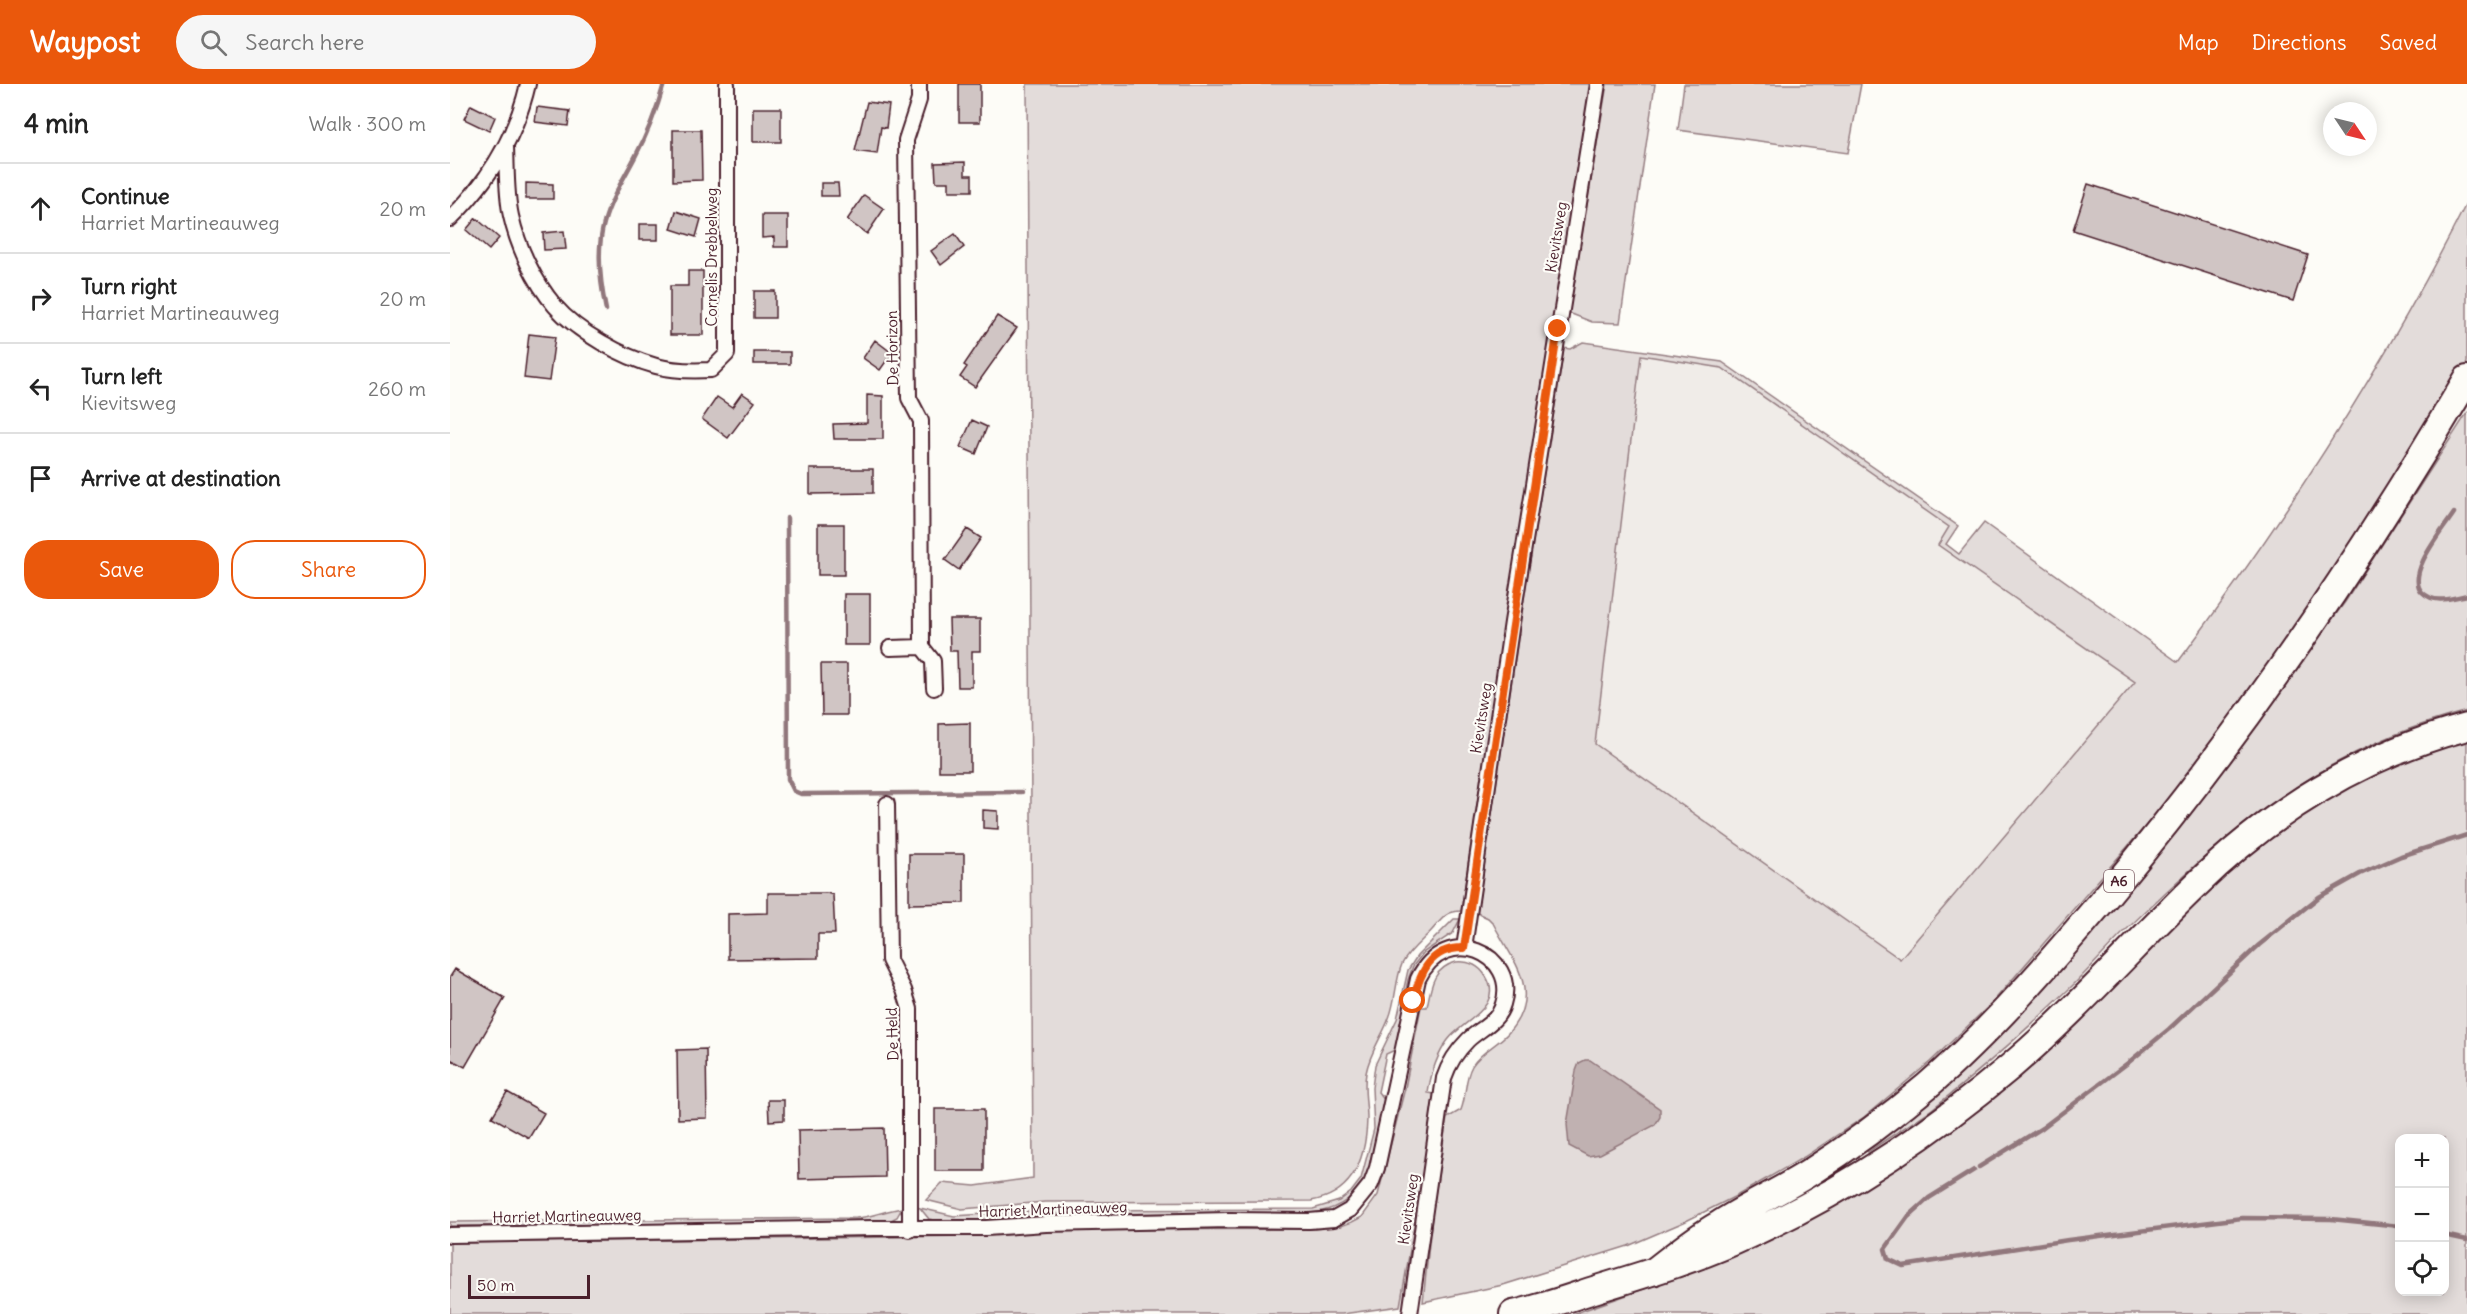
<!DOCTYPE html>
<html lang="en">
<head>
<meta charset="utf-8">
<style>
	body { margin:0; font-family:Delius,sans-serif; background:#f6f6f6; color:#222 }
	.controls { position:absolute; right:18px; bottom:18px; display:grid; overflow:hidden; border-radius:12px; box-shadow:0 3px 15px #0003 }
	.controls button { width:54px; height:54px; display:grid; place-items:center; padding:0; border:0; border-bottom:2px solid #e0e0e0; background:#fff; color:#222; font:30px sans-serif }
	.compass { position:absolute; left:1873px; top:18px; width:54px; height:54px; border-radius:50%; background:#fff; box-shadow:0 3px 15px #0003; rotate:125deg }
	.scale { position:absolute; left:18px; bottom:15px; width:122px; box-sizing:border-box; padding-left:6px; border:3px solid #4a1f2b; border-top:0; font-size:16px; line-height:21px; white-space:nowrap; color:#4a1f2b; -webkit-text-stroke:4px #fdfcf7; paint-order:stroke }
	.stop { position:absolute; width:18px; height:18px; margin:-14px; border:4px solid #ea580c; border-radius:50%; background:#fff }
	.stop.end { background:#ea580c; border-color:#fff; box-shadow:0 2px 6px #0008 }
	.list { margin:0; padding:0; list-style:none }
	h2 { display:flex; justify-content:space-between; align-items:center; height:78px; margin:0; padding:0 24px; font-size:26px }
	h2 small { font-size:20px; font-weight:400; color:#767676 }
	.list li { display:grid; grid-template-columns:39px 1fr auto; gap:18px; align-items:center; box-sizing:border-box; height:90px; padding:0 24px; border-top:2px solid #e0e0e0 }
	.list b { display:block; font-size:22px; white-space:nowrap }
	.list p { margin:0; font-size:20px; white-space:nowrap; color:#767676 }
	.list em { font-size:20px; font-style:normal; color:#767676 }
	.actions { display:flex; gap:12px; padding:18px 24px }
	.actions a { flex:1; padding:14px 0; border:2px solid #ea580c; border-radius:24px; text-align:center; font-size:21px; color:#ea580c }
	.actions .main { background:#ea580c; color:#fff }
	.icon { flex:none; width:33px; height:33px; fill:none; stroke:currentColor; stroke-width:2; stroke-linecap:round; stroke-linejoin:round }
	.map { position:relative; flex:none; width:2017px; height:1230px; overflow:hidden }
	header { display:flex; align-items:center; gap:36px; box-sizing:border-box; height:84px; padding:0 30px; background:#ea580c; color:#fff }
	header strong { font-size:28px }
	nav { display:flex; gap:33px; margin-inline-start:auto; font-size:21px }
	.search { width:420px; height:54px; background:#f6f6f6; display:flex; align-items:center; gap:15px; box-sizing:border-box; padding:0 21px; border-radius:33px; color:#767676; font-size:22px }
	main { display:flex }
	aside { flex:1; background:#fff }
	.map>svg:first-child { display:block }
	.built { fill:#f0ece8 }
	.green { fill:#e3dcda; stroke:#967e82; stroke-width:1.5; fill-rule:evenodd }
	.water { fill:#c0b1b1; stroke:#91777b; stroke-width:1.5 }
	.lines { fill:none; stroke-linecap:round; stroke-linejoin:round }
	.stream { stroke:#91777b; stroke-width:4.5 }
	.building { fill:#d0c5c4; stroke:#4a1f2b; stroke-width:1.5 }
	.minor-casing { stroke:#4a1f2b; stroke-width:18 }
	.motorway-casing { stroke:#4a1f2b; stroke-width:30 }
	.minor { stroke:#fdfcf7; stroke-width:14 }
	.motorway { stroke:#fdfcf7; stroke-width:26 }
	.route { stroke:#ea580c; stroke-width:8 }
	.labels { text-anchor:middle; dominant-baseline:central; stroke-width:4.5; stroke-linejoin:round; paint-order:stroke }
	.shield { fill:#fdfcf7; stroke:#806168; stroke-width:1.5 }
	.shield-label { font-size:14px; font-weight:bold; fill:#4a1f2b }
	.street-label { font-size:15px; fill:#4a1f2b; stroke:#fdfcf7 }
</style>
</head>
<body>
<header>
<strong>Waypost</strong>
<div class="search"><svg class="icon" aria-label="search" viewBox="0 0 24 24"><circle cx="10" cy="10" r="6"/><path d="M15 15l6 6"/></svg>Search here</div>
<nav><a>Map</a><a>Directions</a><a>Saved</a></nav>
</header>
<main>
<aside>
<h2>4 min<small>Walk · 300 m</small></h2>
<ul class="list">
<li><svg class="icon" aria-label="ahead" viewBox="0 0 24 24"><path d="M12 20V5M6 11l6-6 6 6"/></svg><div><b>Continue</b><p>Harriet Martineauweg</p></div><em>20 m</em></li>
<li><svg class="icon" aria-label="right" viewBox="0 0 24 24"><path d="M7 20v-9h11M14 6l5 5-5 5"/></svg><div><b>Turn right</b><p>Harriet Martineauweg</p></div><em>20 m</em></li>
<li><svg class="icon" aria-label="left" viewBox="0 0 24 24"><path d="M17 20v-9H6M10 6l-5 5 5 5"/></svg><div><b>Turn left</b><p>Kievitsweg</p></div><em>260 m</em></li>
<li><svg class="icon" aria-label="arrive" viewBox="0 0 24 24"><path d="M6 21V4h12l-3 4 3 4H6"/></svg><div><b>Arrive at destination</b></div></li>
</ul>
<div class="actions"><a class="main">Save</a><a>Share</a></div>
</aside>
<div class="map">
<svg width="2017" height="1230" viewBox="0 0 2017 1230">
	<rect width="100%" height="100%" fill="#fdfcf7"/>
	<filter id="ink" filterUnits="userSpaceOnUse"><feTurbulence type="fractalNoise" baseFrequency=".0167" numOctaves="2"/><feDisplacementMap in="SourceGraphic" scale="12" xChannelSelector="R" yChannelSelector="G"/><feConvolveMatrix kernelMatrix="1 2 1 2 8 2 1 2 1" color-interpolation-filters="sRGB"/></filter>
	<g filter="url(#ink)">
		<path class="built" d="M1191,271l81,13 227,159 -11,18 197,137 -235,277 -305,-215z"/>
		<path class="green" d="M577,0h565l-80,493 -51,334c-15,0 -19,8 -29,19 -10,11 -23,20 -30,34 -7,17 -6,37 -13,54 -7,19 -19,34 -23,55 -3,16 1,30 1,46 -1,39 -13,75 -56,82l-266,1 -83,7 -36,-9 16,-17 33,3 58,-8z
			M1157,0h48l-35,239 -28,-1 -23,-9z
			M1234,0h177l-13,69 -170,-23z
			M2017,118v161l-151,240 -135,182 -189,218 -62,59 -66,55 -60,40 -66,38 -54,27 -56,24 -125,39 -80,17 9,-87 15,-97 14,-8c6,-15 3,-30 11,-44 9,-15 26,-21 37,-34 35,-41 2,-73 -16,-109l-5,-5 -11,-5 50,-334 37,-231 6,1 13,-7 139,20 236,164 -12,18 13,10 25,-31 194,139c107,-143 208,-299 289,-460zM1191,271l81,13 227,159 -11,18 197,137 -235,277 -305,-215z
			M2017,329v298c-143,36 -239,120 -342,220 -19,19 -37,40 -57,59 -43,41 -89,82 -136,119 -21,15 -43,28 -64,43l-3,-4 263,-261 58,-69 159,-216z
			M2017,655v575h-894l105,-37 60,-25 105,-55 385,-328 56,-43 83,-50 47,-20zM1950,1054h44v154h-44z
			M1004,835h6l-7,14 -29,19 -11,14 -5,14 -4,20 2,4 -9,45 -11,5 -8,38 8,10c-12,50 -13,105 -76,111l-266,1 -58,6 -47,1 -10,-2 -9,-11 34,8 95,-6 264,-1 26,-8 12,-9 10,-13 13,-50 -2,-41 3,-23 22,-46 11,-49 9,-14z
			M1006,878c12,-1 22,3 29,13 21,31 -23,46 -37,65 -12,16 -17,33 -20,53l6,1 -15,105 -19,107 -58,8h-892v-71l518,-7 71,-6 275,-1 27,-3 11,-4 10,-5 16,-22 27,-107 16,-81h6c4,-21 6,-39 29,-45z
			M452,1124l-5,9 -10,5 -437,4v-4l406,-4c17,-1 30,-8 46,-10z"/>
		<path class="water" d="M1135,976h5l70,49v8l-5,8 -55,29 -12,2 -19,-10 -2,-22 9,-53 3,-8z"/>
		<g class="lines">
			<path class="stream" d="M156,226c-6,-28 -10,-59 -2,-87 6,-23 20,-45 31,-66 13,-24 22,-48 29,-73
				M2004,429c-11,17 -49,61 -32,79 13,13 30,6 45,3
				M337,434l1,261 6,12 7,3 221,-2
				M1529,1083l63,-39 87,-66 40,-33 90,-84 60,-48 41,-23 41,-18 66,-21
				M1524,1086l-45,28 -21,19 -23,32 3,10 15,7 165,-26 174,-22 89,1 69,7
				M1994,1151l23,5"/>
		</g>
		<path class="building" d="M509,0h21v38h-21z
			M417,18l22,3 -3,23 -5,-1 -4,27 -22,-3z
			M21,21l24,12 -6,14 -25,-12z
			M87,23l33,4 -2,15 -33,-4z
			M303,24h28v34h-28z
			M223,46h28l1,50 -29,1z
			M515,78v13h7v16h-23v-9h-13l-1,-19z
			M76,99l27,1v15h-27z
			M371,99h17l1,13h-18z
			M1638,100l220,71 -15,46 -220,-71z
			M414,111l20,14 -17,25 -20,-14z
			M226,127l25,8 -5,18 -25,-8z
			M312,131h26v32h-14v-10l-12,1z
			M26,134l23,20 -10,12 -23,-20z
			M189,140h19v16h-19z
			M114,147l2,18 -22,1 -1,-17z
			M505,150l9,13 -23,18 -10,-14z
			M238,187h15v64h-33v-49h18z
			M304,207h21v27h-21z
			M547,232l20,12 -42,59 -15,-10 7,-10 -3,-2z
			M79,250l26,3 -6,44 -25,-3z
			M425,256l17,13 -12,17 -17,-12z
			M304,268h36v12h-36z
			M292,309l13,9 -27,36 -26,-19 15,-22 15,10z
			M417,311l16,1v43h-49l-1,-15 34,-1z
			M522,336l15,7 -11,27 -16,-7z
			M360,385h63v24l-63,1z
			M368,440h26v51h-26z
			M517,445l14,9 -22,32 -14,-10z
			M394,510h26v51h-26z
			M499,535h31v32h-8v36h-14l-1,-36h-7z
			M371,580h26v51h-25z
			M520,639v48h-31v-47z
			M533,726l15,1v18l-15,-1z
			M459,770h55v49l-55,1z
			M318,809h59l6,2 2,39h-17v24l-90,1v-45l40,-1z
			M5,885l50,29 -40,69 -15,-8v-82z
			M256,965l1,69 -29,1 -1,-69z
			M57,1008l37,21 -15,25 -37,-21z
			M318,1016h16v20l-15,1z
			M485,1025h49v62h-49z
			M434,1044l1,49 -86,2 -1,-49z"/>
		<g class="lines">
			<defs>
				<path id="minor" d="M469,0v16l-13,40 3,258 12,23 1,226 11,14 1,27
					M56,63c1,22 0,47 5,69 7,31 23,65 44,90 22,26 68,51 101,60 18,5 37,5 55,4l16,-16v-270
					M0,135c38,-37 66,-83 78,-135
					M440,564l32,-1
					M437,720l2,156 15,30 6,19v221
					M1014,864l48,-326 86,-538
					M0,1151l424,-7h112l60,-4 183,-4 80,1 25,-2 16,-9 21,-26 6,-16 41,-189c28,-58 101,-25 85,25 -5,18 -22,24 -35,36 -11,11 -19,23 -24,38l-34,236"/>
				<path id="motorway" d="M1203,1188c21,-16 42,-34 65,-47 29,-19 61,-33 91,-52 41,-26 81,-56 118,-87 67,-58 125,-126 182,-193 134,-160 252,-334 358,-514
					M1063,1230c29,-6 58,-17 87,-26 46,-14 92,-28 135,-47 99,-43 193,-105 275,-174 66,-56 122,-120 184,-180 76,-75 169,-133 273,-160"/>
			</defs>
			<use href="#minor" class="minor-casing"/>
			<use href="#motorway" class="motorway-casing"/>
			<use href="#minor" class="minor"/>
			<use href="#motorway" class="motorway"/>
		</g>
	</g>
	<g class="lines" filter="url(#ink)">
		<path class="route" d="M963,917c7,-28 17,-54 51,-53l94,-619"/>
	</g>
	<g class="labels">
		<rect class="shield" x="1654" y="786" width="30" height="22" rx="4.5"/>
		<g class="shield-label">
			<text x="1669" y="797">A6</text>
		</g>
		<g class="street-label">
			<text transform="translate(1106 153) rotate(-81)">Kievitsweg</text>
			<text transform="translate(261 173) rotate(-90)">Cornelis Drebbelweg</text>
			<text transform="translate(442 264) rotate(-91)">De Horizon</text>
			<text transform="translate(1031 634) rotate(-81)">Kievitsweg</text>
			<text transform="translate(442 950) rotate(-92)">De Held</text>
			<text transform="translate(603 1125) rotate(-2)">Harriet Martineauweg</text>
			<text transform="translate(958 1125) rotate(-82)">Kievitsweg</text>
			<text transform="translate(117 1132) rotate(-1)">Harriet Martineauweg</text>
		</g>
	</g>
</svg>
<div class="controls">
<button>+</button>
<button>−</button>
<button><svg class="icon" aria-label="locate" viewBox="0 0 24 24"><circle cx="12" cy="12" r="6"/><path d="M12 2v4M12 18v4M2 12h4M18 12h4"/></svg></button>
</div>
<svg class="compass" viewBox="-18 -18 36 36"><path d="M0-13l5 13h-10z" fill="#e53935"/><path d="M0 13l5-13h-10z" fill="#767676"/></svg>
<div class="scale">50 m</div>
<div class="stop" style="left:963px;top:917px"></div>
<div class="stop end" style="left:1108px;top:245px"></div>
</div>
</main>
</body>
</html>
